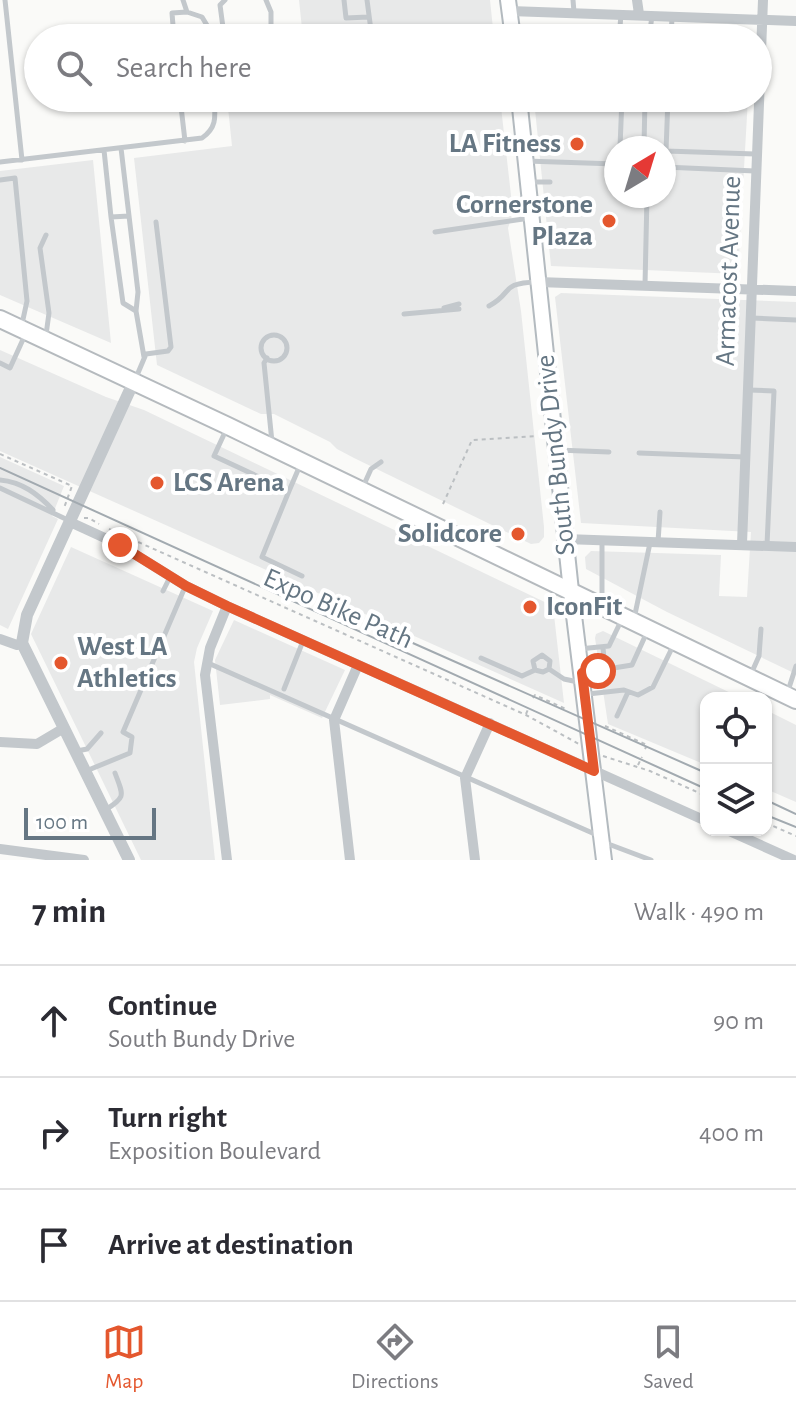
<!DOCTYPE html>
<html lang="en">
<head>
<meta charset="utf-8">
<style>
	body { margin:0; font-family:"Alegreya Sans",sans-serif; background:#f7f7f7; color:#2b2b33 }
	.controls { position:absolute; right:24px; bottom:24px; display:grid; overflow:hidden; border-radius:16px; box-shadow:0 2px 6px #0004 }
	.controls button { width:72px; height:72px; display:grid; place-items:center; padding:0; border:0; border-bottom:2px solid #e1e1e2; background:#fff; color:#2b2b33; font:40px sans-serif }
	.compass { position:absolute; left:604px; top:136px; width:72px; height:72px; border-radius:50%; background:#fff; box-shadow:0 2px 6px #0004; rotate:38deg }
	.scale { position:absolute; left:24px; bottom:20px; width:132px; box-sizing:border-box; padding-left:8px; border:4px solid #657683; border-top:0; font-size:22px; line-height:28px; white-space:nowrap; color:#657683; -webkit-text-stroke:6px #fff; paint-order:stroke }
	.stop { position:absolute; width:24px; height:24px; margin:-18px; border:6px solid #e4572e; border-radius:50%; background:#fff }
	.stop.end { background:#e4572e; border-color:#fff; box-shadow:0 2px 8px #0008 }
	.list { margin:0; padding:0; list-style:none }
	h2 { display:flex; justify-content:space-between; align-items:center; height:104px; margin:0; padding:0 32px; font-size:34px }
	h2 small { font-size:26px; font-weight:400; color:#7c7c81 }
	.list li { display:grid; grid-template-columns:52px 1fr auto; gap:24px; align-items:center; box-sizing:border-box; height:112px; padding:0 32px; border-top:2px solid #e1e1e2 }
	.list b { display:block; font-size:30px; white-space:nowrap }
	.list p { margin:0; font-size:26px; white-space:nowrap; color:#7c7c81 }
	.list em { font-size:26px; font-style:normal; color:#7c7c81 }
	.icon { flex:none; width:44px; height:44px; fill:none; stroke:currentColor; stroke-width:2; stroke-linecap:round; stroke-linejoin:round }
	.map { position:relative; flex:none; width:796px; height:860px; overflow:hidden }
	.search { position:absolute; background:#fff; box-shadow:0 2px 6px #0004; left:24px; right:24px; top:24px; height:88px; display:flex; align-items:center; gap:20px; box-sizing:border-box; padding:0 28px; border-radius:44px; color:#7c7c81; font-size:30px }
	.sheet { height:440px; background:#fff }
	nav { display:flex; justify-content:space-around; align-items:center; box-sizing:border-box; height:112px; border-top:2px solid #e1e1e2; background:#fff; font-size:22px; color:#7c7c81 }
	nav a { display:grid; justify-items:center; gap:4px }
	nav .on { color:#e4572e }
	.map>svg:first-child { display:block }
	.built { fill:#e8e9e9; fill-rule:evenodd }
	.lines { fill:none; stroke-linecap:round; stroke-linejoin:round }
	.secondary-casing { stroke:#b3babf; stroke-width:18 }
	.primary-casing { stroke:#b5babe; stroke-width:20 }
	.path { stroke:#bbbfc2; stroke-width:2; stroke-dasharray:4 4; stroke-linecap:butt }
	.service { stroke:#c3c8cc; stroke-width:5 }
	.minor { stroke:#c3c8cc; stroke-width:10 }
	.tertiary { stroke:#c3c8cc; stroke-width:12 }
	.secondary { stroke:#fff; stroke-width:14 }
	.primary { stroke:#fff; stroke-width:16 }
	.tram { stroke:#a2aab0; stroke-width:2 }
	.route { stroke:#e4572e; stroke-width:10 }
	.poi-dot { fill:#e4572e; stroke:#fff; stroke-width:3 }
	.labels { text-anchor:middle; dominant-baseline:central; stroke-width:8; stroke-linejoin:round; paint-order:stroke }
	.poi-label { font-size:28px; font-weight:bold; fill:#657683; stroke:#fff; text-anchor:end }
	.street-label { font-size:28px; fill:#657683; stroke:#fff }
</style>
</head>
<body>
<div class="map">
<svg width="796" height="860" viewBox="0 0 796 860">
	<rect width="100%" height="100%" fill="#fafaf8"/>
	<path class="built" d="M299,0h191l4,38h-191z
		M592,24l158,7v7h-158z
		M227,98h273l13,115 -5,15 13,83 23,216v10l-5,6 -8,1 -177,-86 -17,-9 -7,-7 -56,-28h-13l-104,-49 -23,-207 98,-12z
		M593,98h155l-10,176 -187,-8 -17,-166 58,4zM616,148h48v48h-48z
		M93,160l18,183 -111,-48v-124z
		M561,293l235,9v372l-129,-62 -81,-43 -1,-12 6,-6 130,4 -2,41 28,1 4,-65 -170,-9 -26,-226z
		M0,350l106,47 38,13 409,196 11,97 -564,-252z
		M0,457l64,29 -12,30 6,3 -50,110 -8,-4z
		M71,547l142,64 -16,37 -3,14 21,198h-74l-110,-226z
		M234,620l111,50 -23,48 -52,-23v4l-50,6 -5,-45z
		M603,631l138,67h-35v67l-98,-41 -13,-86 1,-4z
		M766,710l30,15v77l-30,-13z"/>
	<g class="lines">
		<defs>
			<path id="secondary" d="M508,0l5,38
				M519,98l52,493 33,269"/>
			<path id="primary" d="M0,319l228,107 568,274"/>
		</defs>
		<use href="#secondary" class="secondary-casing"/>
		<use href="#primary" class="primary-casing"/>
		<path class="path" d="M0,454l72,32 -8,22
			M443,504l29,-64 65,-4
			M84,518h5l10,6
			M109,529l417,186 53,29
			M533,698l2,-3 33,15
			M526,714l3,-7
			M605,726l42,19 -2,4
			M603,756l47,15 56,25
			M638,765l4,-8
			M766,823l30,13"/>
		<path class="service" d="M5,0l17,160
			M183,0l4,12 15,5 6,10 1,11
			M225,0l-5,5 4,30 4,3
			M344,0l2,18 22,-1
			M367,0l5,38
			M573,0l1,12
			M174,38l-2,-25 15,-1
			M263,38l8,-1v-25l-5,-12
			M601,38h2
			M619,38l2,-23
			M649,38l3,-22
			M671,38l1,-21
			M180,98l5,43
			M599,98l23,2
			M668,98l-2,53 89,3
			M620,147l2,-49
			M621,147h23l1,-49
			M121,148l17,144 -2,19 8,46
			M104,150l7,67 18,-1
			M526,161l90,3
			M0,162l202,-24c16,-11 13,-23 12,-40
			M664,167l91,4
			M0,180l15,-2 12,123 -5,23
			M531,182h19
			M111,217l12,86 13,8
			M435,232l95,-14
			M645,285l2,-89
			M489,306c25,-13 10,-23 48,-24
			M444,308l15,-4
			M404,314l55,-5
			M752,318l44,2
			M46,335l3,-22 -9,-65 6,-13
			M261 348a13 13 0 1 1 26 0a13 13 0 1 1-26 0Z
			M267,358l-3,5 8,79
			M0,363l10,5 15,-33
			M135,380l11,-26 22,-3 3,-4 -15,-125
			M749,390l25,1 -7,154
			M226,430l-12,26 75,35 12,-28
			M557,450l52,2
			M639,453l106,4
			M0,480c22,2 38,14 53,30
			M0,488l70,33
			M362,489l9,-20 10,-7
			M289,491l-27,66 40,19
			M602,541v62
			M658,542l2,-30
			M163,591l7,-14
			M634,619l16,-76
			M603,647l2,24
			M579,649l30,-3 12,-25
			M481,658l41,18 13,-6 8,2 6,-3 15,10 14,3
			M208,663l389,172
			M535,670l-2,-9 9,-6 8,6 -1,8
			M583,673l49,-8 15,-33
			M751,674l8,-18 2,-27
			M284,689l19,-48
			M788,691l8,-25
			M588,694l36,-4 14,5 15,-8 20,-41
			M617,716l11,-24
			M77,751l10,-2 14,-16
			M86,771l44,-18 2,-16 -9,-5 62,-145
			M105,810c22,-13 18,-15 10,-37
			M603,842l48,18"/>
		<path class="minor" d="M637,0l2,14
			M510,11l286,10
			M538,282l258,9
			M70,522l50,23 66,41 41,20 479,215
			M565,539l231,8
			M742,544l21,-544
			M0,639l17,6 5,-2
			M0,742l37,2 27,-16
			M727,830l67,30
			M0,849l84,11
			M227,860l-22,-185 5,-27 17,-42
			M350,860l-16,-140 24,-55
			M475,860l-10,-82 25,-55"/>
		<path class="tertiary" d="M129,860l-107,-217 5,-28 107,-234"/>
		<use href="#secondary" class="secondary"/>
		<use href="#primary" class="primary"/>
		<path class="tram" d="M0,468l706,321
			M406,640l300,133
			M766,800l30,14
			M766,815l30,12"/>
	</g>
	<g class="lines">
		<path class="route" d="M120,545l66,41 41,20 367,165 -12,-98 16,-2"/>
	</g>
	<g class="poi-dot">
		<circle cx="577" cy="144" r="8"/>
		<circle cx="609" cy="221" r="8"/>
		<circle cx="157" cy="483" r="8"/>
		<circle cx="518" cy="534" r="8"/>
		<circle cx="530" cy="607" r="8"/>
		<circle cx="61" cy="663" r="8"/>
	</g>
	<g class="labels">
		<g class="poi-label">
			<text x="561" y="144">LA Fitness</text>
			<text x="593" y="205">Cornerstone<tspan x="593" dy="32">Plaza</tspan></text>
			<text x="173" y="483" text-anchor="start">LCS Arena</text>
			<text x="502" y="534">Solidcore</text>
			<text x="546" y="607" text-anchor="start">IconFit</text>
			<text x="77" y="647" text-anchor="start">West LA<tspan x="77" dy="32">Athletics</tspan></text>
		</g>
		<g class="street-label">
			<text transform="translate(729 271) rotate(-88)">Armacost Avenue</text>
			<text transform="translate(556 455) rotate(-96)">South Bundy Drive</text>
			<text transform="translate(338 609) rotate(24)">Expo Bike Path</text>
		</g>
	</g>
</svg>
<div class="controls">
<button><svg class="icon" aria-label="locate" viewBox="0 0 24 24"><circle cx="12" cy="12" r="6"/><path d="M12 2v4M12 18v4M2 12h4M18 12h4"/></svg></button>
<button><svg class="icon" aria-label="layers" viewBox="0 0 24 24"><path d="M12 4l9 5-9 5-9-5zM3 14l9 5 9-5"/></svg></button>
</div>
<svg class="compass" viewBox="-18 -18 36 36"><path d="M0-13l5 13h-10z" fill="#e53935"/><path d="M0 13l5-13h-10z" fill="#7c7c81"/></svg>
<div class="scale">100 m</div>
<div class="stop" style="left:598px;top:671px"></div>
<div class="stop end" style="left:120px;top:545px"></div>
<div class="search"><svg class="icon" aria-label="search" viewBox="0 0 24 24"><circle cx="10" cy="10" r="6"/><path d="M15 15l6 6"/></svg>Search here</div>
</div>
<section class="sheet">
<h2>7 min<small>Walk · 490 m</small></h2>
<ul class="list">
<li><svg class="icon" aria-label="ahead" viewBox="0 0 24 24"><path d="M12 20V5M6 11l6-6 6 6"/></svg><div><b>Continue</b><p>South Bundy Drive</p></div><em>90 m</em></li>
<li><svg class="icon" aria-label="right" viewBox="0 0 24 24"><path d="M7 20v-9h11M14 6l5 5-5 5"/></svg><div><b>Turn right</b><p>Exposition Boulevard</p></div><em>400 m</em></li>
<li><svg class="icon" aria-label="arrive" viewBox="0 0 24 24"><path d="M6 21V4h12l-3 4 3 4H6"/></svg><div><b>Arrive at destination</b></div></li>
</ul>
</section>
<nav>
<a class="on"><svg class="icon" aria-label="map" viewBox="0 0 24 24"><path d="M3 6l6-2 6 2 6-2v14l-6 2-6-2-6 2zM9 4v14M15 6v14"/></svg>Map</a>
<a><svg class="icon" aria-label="directions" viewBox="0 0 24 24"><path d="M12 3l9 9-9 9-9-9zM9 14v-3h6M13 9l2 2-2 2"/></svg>Directions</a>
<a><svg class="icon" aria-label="saved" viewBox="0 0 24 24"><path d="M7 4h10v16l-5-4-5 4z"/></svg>Saved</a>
</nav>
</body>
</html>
